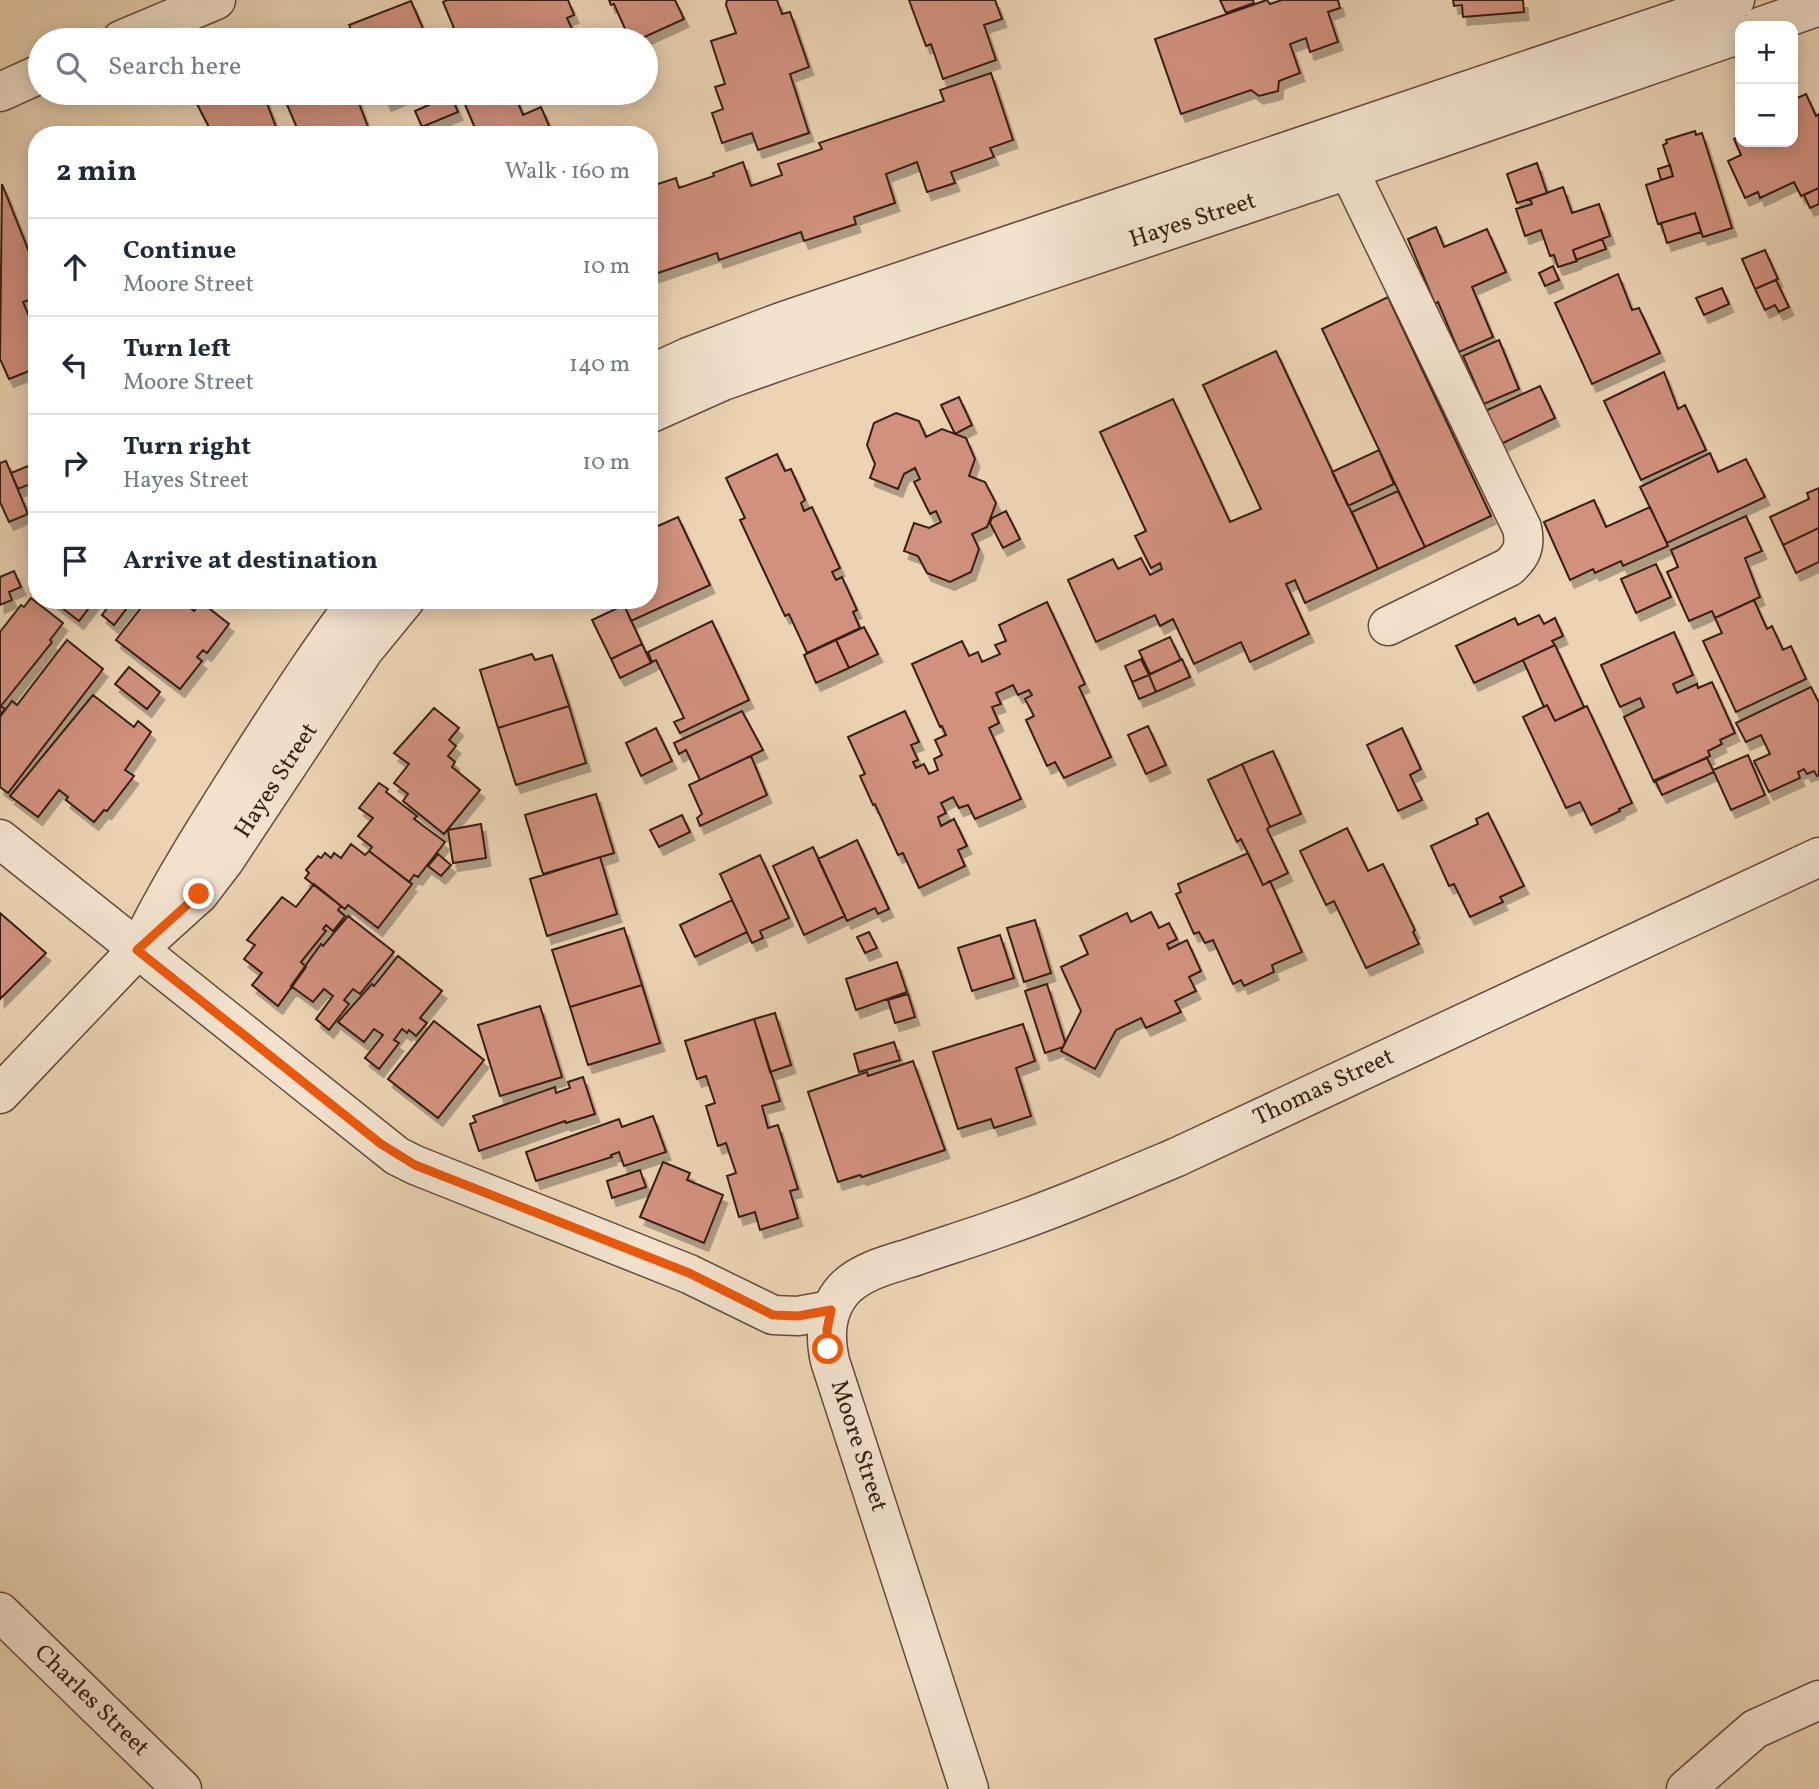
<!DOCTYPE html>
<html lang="en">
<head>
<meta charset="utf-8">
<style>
	body { margin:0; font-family:Vollkorn,serif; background:#f6f6f7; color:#1f2937 }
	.controls { position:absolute; right:21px; top:21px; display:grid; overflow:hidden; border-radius:14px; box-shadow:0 4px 18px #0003 }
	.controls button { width:63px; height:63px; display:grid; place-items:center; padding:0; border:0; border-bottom:2px solid #e0e1e3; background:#fff; color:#1f2937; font:35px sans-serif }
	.stop { position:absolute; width:21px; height:21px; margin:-16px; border:5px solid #ea580c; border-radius:50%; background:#fff }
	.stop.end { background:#ea580c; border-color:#fff; box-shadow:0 2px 7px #0008 }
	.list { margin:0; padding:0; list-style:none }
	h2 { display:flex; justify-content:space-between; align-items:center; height:91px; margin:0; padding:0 28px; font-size:30px }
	h2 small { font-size:23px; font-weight:400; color:#747a83 }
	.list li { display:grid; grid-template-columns:46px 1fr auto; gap:21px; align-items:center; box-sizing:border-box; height:98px; padding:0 28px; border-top:2px solid #e0e1e3 }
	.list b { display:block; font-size:26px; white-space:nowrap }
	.list p { margin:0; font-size:23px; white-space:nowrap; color:#747a83 }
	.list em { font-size:23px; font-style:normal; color:#747a83 }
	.icon { flex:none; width:38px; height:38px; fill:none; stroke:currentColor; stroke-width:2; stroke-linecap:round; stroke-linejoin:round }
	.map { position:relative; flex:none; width:1819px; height:1789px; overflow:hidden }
	.search { position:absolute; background:#fff; box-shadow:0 4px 18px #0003; left:28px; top:28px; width:630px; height:77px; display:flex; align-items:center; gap:18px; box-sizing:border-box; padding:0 24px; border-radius:38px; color:#747a83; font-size:26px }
	.panel { position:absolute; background:#fff; box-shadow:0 4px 18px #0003; left:28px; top:126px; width:630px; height:483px; border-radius:28px }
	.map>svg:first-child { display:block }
	.building { fill:#d1917e; stroke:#381e12; stroke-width:2; filter:url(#shadow) }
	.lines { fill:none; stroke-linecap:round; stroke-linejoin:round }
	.minor-casing { stroke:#654b3a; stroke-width:41 }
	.minor { stroke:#f2e2ce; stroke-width:38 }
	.route { stroke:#ea580c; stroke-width:9 }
	.labels { text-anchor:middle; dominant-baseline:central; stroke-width:6; stroke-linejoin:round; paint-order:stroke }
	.street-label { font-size:24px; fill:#381e12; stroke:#f2e2ce }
</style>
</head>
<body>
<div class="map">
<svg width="1819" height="1789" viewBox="0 0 1819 1789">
	<defs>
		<filter id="shadow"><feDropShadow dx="4.5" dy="8" stdDeviation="0" flood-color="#0004"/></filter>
	</defs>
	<rect width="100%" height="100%" fill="#ebd3b3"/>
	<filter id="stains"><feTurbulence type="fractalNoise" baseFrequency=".00286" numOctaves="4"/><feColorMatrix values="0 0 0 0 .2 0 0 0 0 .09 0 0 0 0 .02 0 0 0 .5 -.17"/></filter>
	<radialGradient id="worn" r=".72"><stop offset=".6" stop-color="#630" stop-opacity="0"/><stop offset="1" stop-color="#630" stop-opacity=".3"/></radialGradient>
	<path class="building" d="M447,0h121l6,15 -7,3 10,22h-137l-2,-4 16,-8 -11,-26z
		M609,0h66l9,19 -46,21h-8l-16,-36 -3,1z
		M727,0h50l5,14 8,-2 19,55 -19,7 19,59 -51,17 -6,-17 -30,10 -10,-30 11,-4 -8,-22 10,-3 -14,-43 25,-8 -10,-28z
		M909,0h86l7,19 -18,6 12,35 -53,19 -12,-35 -5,2z
		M1220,0h33l1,3 -28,10z
		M1267,0l3,4 12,-4h56l2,8 -12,4 10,30 -28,10 -4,-14 -16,6 10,29 -21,8 -1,10 -19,5 -8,-6 -70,24 -26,-75z
		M1453,0h70l1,12 -61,5 -1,-12 -8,1z
		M411,1l17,39h-71l-8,-15z
		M991,73l22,67 -23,8 4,9 -43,15 4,11 -28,9 -10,-30 -31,12 9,29 -41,14 2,7 -52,17 -3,-9 -82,28 -2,-7 -68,23v-63l4,-2 -4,-13v-11l27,-9 3,10 35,-12 -1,-3 30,-11 8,24 31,-11 -4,-11 44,-15 -3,-6 125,-42 -4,-11z
		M221,93h42l16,42h-66l-16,-31z
		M282,93h73l16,42h-71z
		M382,93h28l-23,10z
		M460,93h54l9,22 18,-8 12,28h-75z
		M1806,94l10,22 3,-2v74l-18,8 -7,-14 -34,16 -2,-6 -13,6 -17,-37 13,-6 -7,-16 6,-3v6h53v-42z
		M451,95l7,17 -36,15 -7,-16z
		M1695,131l1,4 6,-2 30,95 -29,9 -8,-24 -37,11 -12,-39 27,-9 -10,-31 4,-2 -1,-3z
		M1537,163l10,30 -30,10 -10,-29z
		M1670,165l3,11 -12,4 -3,-11z
		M2,184l35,88v25l-14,5 14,33v33l-28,11 -9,-20z
		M1563,187l9,26 27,-9 11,32 -37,14 4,11 -19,6 -4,-12 -4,1 -9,-26 -16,6 -9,-27 16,-5 -2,-5z
		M1819,188v16l-9,4 -6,-13z
		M1695,213l6,19 -34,11 -6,-20z
		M1436,227l8,20 43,-18 19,43 -34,15 21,50 -34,15 -21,-50 -3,2 -27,-65z
		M1602,239l4,10 -30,11 -3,-10z
		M1765,250l13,29 -23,10 -13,-30z
		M1553,266l6,14 -14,6 -6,-13z
		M1618,274l14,36 7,-2 21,45 -68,31 -37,-81z
		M1776,280l13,27 -10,5 -4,-7 -10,5 -10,-21z
		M1722,288l7,16 -25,11 -8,-17z
		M1388,297l103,219 -66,31 -103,-218z
		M1499,340l20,49 -35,15 -21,-48z
		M1276,351l102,218 -73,34 -10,-23 -9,4 23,50 -59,28 -9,-20 -47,22 -21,-45 -13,7 -5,-11 -59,27 -28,-62 45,-21 5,10 23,-11 9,17 12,-6 -2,-6 -9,5 -16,-32 11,-5 -46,-99 73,-33 57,123 31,-13 -58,-124z
		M1664,372l14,37 7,-4 21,45 -65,30 -37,-79z
		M1540,386l15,32 -56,27 -16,-33z
		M959,397l13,28 -17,9 -14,-29z
		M896,413l23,8 7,16 16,-8 24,9 9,21 -6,17 16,6 11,21 -9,24 -15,7 7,15 -8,23 -21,10 -23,-9 -9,-17 -14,-5 10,-28 15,5 12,-6 -5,-11 -6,3 -16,-32 6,-3 -5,-11 -11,6 -6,15 -28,-11 5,-14 -8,-19 7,-22z
		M1379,450l15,34 -46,22 -16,-34z
		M1710,453l8,19 28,-13 19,38 -98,46 -27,-56z
		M777,454l8,17 6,-2 14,31 -4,3 3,8 8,-4 28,61 -8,4 4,8 6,-3 15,33 -4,2 7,16 -53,25 -18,-39 -4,2 -45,-96 5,-2 -19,-40z
		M6,461l22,53 -19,8 -9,-20v-39z
		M28,466l7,16 -17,7 -7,-16z
		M1819,488v40l-36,17 -13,-28 39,-18 -2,-6z
		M1398,491l27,56 -47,22 -26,-57z
		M1594,500l12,27 44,-20 18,39 -45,20 -2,-5 -26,12 -2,-4 -23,11 -26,-58z
		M1006,511l14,28 -17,9 -13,-25 2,-5z
		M1746,516l16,35 -17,7 15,39 -45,21 -3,-7 -23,10 -22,-49 11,-5 -7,-17z
		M678,517l32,68 -79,36 -9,-21h27v-70z
		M1819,528v34l-23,11 -13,-28z
		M1656,564l15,33 -35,16 -15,-34z
		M14,571l7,16 -12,5 3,8 -12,5v-28z
		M31,598l32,25 -13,17 2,2 -51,64 4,3 -5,6v-83l21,-27 3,2z
		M52,600h43l-16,21z
		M99,600h34l-19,25 -12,-10 6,-8z
		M147,600h19l5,4 4,-4h6l13,11 7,-9 28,22 -22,29 -4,-3 -6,7 5,4 -22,28 -64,-49z
		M1754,600l13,29 5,-3 11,24 8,-4 15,33 -70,33 -33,-71 19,-8 -7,-15z
		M1047,602l38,82 -6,3 32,70 -47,21 -9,-16 -8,4 -21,-46 8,-4 -9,-17 7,-4 -3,-5 -11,5 -5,-10 -17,8 5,11 -9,3 7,16 -10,5 32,71 -46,20 -7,-14 -9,3 -6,-11 -12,6 5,10 -8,4 3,9 13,-7 13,27 -9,4 7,16 -46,22 -16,-35 -5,2 -23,-51 -2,1 -13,-29 5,-2 -17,-37 57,-26 14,31 -8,3 7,15 -5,2 3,6 8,-4 5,10 9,-4 -4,-11 8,-4 -7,-15 11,-5 -4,-9 -2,1 -28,-63 50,-23 7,15 9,-4 4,10 18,-8 -5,-9 11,-4 -7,-16z
		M624,605l18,39 -31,15 -19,-39z
		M1539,615l5,9 11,-6 8,18 -11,5 3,4 -81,38 -18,-37 59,-28 3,7z
		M712,621l37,79 -69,33 -6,-11 10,-4 -28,-58 -4,2 -4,-10z
		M864,627l14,27 -29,14 -13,-28z
		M1674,632l19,43 -20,9 4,9 20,-9 1,4 14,-6 23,51 -15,7 2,4 -14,7 2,5 -56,26 -30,-65 20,-10 -4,-9 -20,9 -19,-42z
		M1170,637l11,23 -31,14 -11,-23z
		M67,640l36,29 -95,124 -8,-6v-70l12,-16 5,4z
		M836,640l13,28 -33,15 -12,-28z
		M642,644l9,19 -31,15 -9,-19z
		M1555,645l29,62 -29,14 -8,-16 -3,2 -21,-47z
		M532,654l3,6 17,-5 17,51 -71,22 -18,-58z
		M1141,659l8,16 -17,7 -7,-16z
		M1182,659l8,18 -34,15 -7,-17z
		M129,667l31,25 -13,17 -32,-25z
		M1149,675l7,17 -17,7 -7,-17z
		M1811,687l8,16v72l-2,1 -3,-5 -7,3 -3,-5 -6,3 2,6 -31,14 -15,-31 16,-7 -9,-19 -15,7 -10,-19z
		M93,695l41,32 4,-6 13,11 -26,38 9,6 -27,35 -3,-1 -10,12 -28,-22 2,-3 -9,-7 -21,27 -28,-21z
		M1547,705l8,16 32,-15 45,97 -13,6 1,2 -29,14 -11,-23 -14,6 -43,-91z
		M569,706l17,57 -70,22 -18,-57z
		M434,708l25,20 -10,12 7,6 -8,10 7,6 -3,5 28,23 -36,44 -41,-33 5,-7 -14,-11 15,-19 -15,-11z
		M742,711l21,39 -63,30 -14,-30 -7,4 -5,-11z
		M1148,726l18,39 -20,9 -18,-39z
		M656,728l16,33 -31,15 -15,-33z
		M1402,728l19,41 -11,6 12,25 -24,11 -31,-66z
		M1273,751l28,63 -31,13 -28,-63z
		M1748,755l17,40 -34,15 -18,-40z
		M751,756l16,39 -67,31 -3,-8 5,-4 -13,-29z
		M1707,758l7,14 -52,23 -7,-15z
		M1242,764l28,63 -3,2 21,44 -25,12 -22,-46 -4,3 -29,-62z
		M379,783l9,6 -2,3 31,24 -3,3 31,23 -27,35 -4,-2 -5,7 -40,-31 3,-4 -14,-11 15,-18 -14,-10z
		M596,794l18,59 -71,21 -18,-59z
		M1488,813l36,73 -24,11 3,5 -33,15 -16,-33 -5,2 -18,-40 47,-22 -2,-5z
		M682,815l8,17 -31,15 -9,-17z
		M481,824l5,34 -33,5 -5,-33z
		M1347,828l21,43 15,-7 32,66 -2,2 6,12 -53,24 -32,-67 -8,4 -26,-54z
		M857,840l32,69 -11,5 -3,-6 -28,13 -29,-62z
		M351,844l14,11 4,-4 43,33 -34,44 -30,-23 -3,4 -40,-31 4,-5 -3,-3 12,-14 3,2 4,-5 6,5 3,-5 7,5z
		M813,847l32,69 -41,19 -31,-69z
		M1248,853l15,32 7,-4 32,71 -30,13 2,7 -30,14 -3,-6 -8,4 -20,-44 -8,3 -6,-11 -5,2 -18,-40 5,-2 -3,-8z
		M438,854l13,11 -10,11 -13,-10z
		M760,855l29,63 -29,13 3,7 -11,5 -32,-69z
		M600,857l17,57 -70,22 -17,-57z
		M314,884l27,22 -3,4 7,6 -12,15 -7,-6 -3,4 3,2 -25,31 5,5 -28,39 -26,-21 10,-12 -18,-14 11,-14 -8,-5 35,-43 14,10z
		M732,900l15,32 -52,25 -15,-32z
		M1151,912l8,16 10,-5 8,16 -10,5 2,5 18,-9 14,31 -12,6 7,14 -21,10 6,11 -35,16 -5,-10 -25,12 -21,39 -34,-18 20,-40 -20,-44 27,-13 -8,-18 47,-23 4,9z
		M0,913l46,40 -46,46z
		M348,916l46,36 -34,42 -7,-5 -9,11 5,4 -20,26 -13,-11 17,-23 -9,-7 -11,13 -22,-16 30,-42 2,2z
		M1035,920l16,53 -27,9 -17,-54z
		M624,928l18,57 -72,22 -18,-57z
		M869,932l8,16 -12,5 -8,-16z
		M1000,935l14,43 -42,13 -14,-43z
		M398,956l44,35 -22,27 7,5 -11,13 -7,-6 -2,3 -5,-4 -8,11 5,3 -20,26 -14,-11 18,-23 -9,-6 -10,13 -26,-20 34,-38 2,2z
		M897,962l10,30 -51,18 -10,-31z
		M1047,984l18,58 -2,5 -18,6 -20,-62z
		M642,985l18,58 -72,22 -18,-58z
		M908,994l7,23 -20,6 -7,-23z
		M540,1006l22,71 -62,19 -22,-71z
		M775,1013l16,52 -21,7 -16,-53z
		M754,1019l26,82 -18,5 6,22 10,-3 20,64 -8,2 8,27 -38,12 -5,-18 -16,5 -12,-41 9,-3 -10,-30 -8,3 -12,-40 9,-3 -9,-27 -9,3 -12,-38z
		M434,1021l50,39 -46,58 -50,-39z
		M1023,1024l12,37 -19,7 15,48 -37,12 -3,-9 -33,10 -25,-77z
		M894,1042l6,18 -41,12 -5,-18z
		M913,1061l32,89 -83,27 -2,-2 -22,7 -30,-90 59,-20 1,4z
		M583,1077l12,37 -29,9 -1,-2 -86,30 -9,-27 6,-2 -3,-6 82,-29 1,6 14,-5 -2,-6z
		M653,1116l13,36 -42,14 -5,-14 -8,3 1,2 -76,24 -10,-29 93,-33 3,8z
		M663,1162l27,11 -3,7 36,15 -19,48 -64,-26z
		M640,1170l6,17 -34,11 -5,-17z"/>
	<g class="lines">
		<defs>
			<path id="minor" d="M1762,26l57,-20
				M121,40l95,-40
				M0,92l40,-18
				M1338,148l184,380c4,18 0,27 -13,39l-121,59
				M649,375l39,-18 93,-35 954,-322
				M649,414l74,-33 62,-22 563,-189 392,-136
				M0,839l397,317 18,9 274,109 84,41 25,1 33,-6
				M148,930c30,-59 66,-114 101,-170 35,-54 70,-109 109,-160
				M0,1094l137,-144 62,-56 26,-34 139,-210 41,-50
				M0,1612l182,177
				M969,1789l-139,-428c-6,-26 -4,-54 16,-74 18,-17 45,-23 67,-30 29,-10 58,-19 86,-29 61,-21 119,-46 178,-71l642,-300
				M1686,1789l69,-60 64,-29"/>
		</defs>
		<use href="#minor" class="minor-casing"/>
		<use href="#minor" class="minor"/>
	</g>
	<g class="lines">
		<path class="route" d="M199,894l-62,56 244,194 34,21 274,108 84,42 25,1 33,-6 -4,20 1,19"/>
	</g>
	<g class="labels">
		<g class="street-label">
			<text transform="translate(1193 221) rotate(-18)">Hayes Street</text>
			<text transform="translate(277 781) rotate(-57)">Hayes Street</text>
			<text transform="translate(1324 1088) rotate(-25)">Thomas Street</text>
			<text transform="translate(858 1446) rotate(72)">Moore Street</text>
			<text transform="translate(91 1701) rotate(44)">Charles Street</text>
		</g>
	</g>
	<rect width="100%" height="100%" filter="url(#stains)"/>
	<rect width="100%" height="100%" fill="url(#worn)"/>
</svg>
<div class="controls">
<button>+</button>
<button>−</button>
</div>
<div class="stop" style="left:828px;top:1349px"></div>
<div class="stop end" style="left:199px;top:894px"></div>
<div class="search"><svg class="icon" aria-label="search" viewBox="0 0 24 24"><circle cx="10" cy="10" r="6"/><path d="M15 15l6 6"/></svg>Search here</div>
<section class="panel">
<h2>2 min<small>Walk · 160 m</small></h2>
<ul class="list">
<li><svg class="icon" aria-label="ahead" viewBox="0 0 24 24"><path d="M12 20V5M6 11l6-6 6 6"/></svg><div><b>Continue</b><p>Moore Street</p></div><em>10 m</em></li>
<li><svg class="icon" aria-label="left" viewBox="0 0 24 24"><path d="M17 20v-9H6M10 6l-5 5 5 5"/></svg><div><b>Turn left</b><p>Moore Street</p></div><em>140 m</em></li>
<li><svg class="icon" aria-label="right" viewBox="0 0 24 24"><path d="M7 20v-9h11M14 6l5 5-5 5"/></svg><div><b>Turn right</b><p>Hayes Street</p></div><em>10 m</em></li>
<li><svg class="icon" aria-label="arrive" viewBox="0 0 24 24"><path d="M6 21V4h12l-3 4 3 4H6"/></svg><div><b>Arrive at destination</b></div></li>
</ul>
</section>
</div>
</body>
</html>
